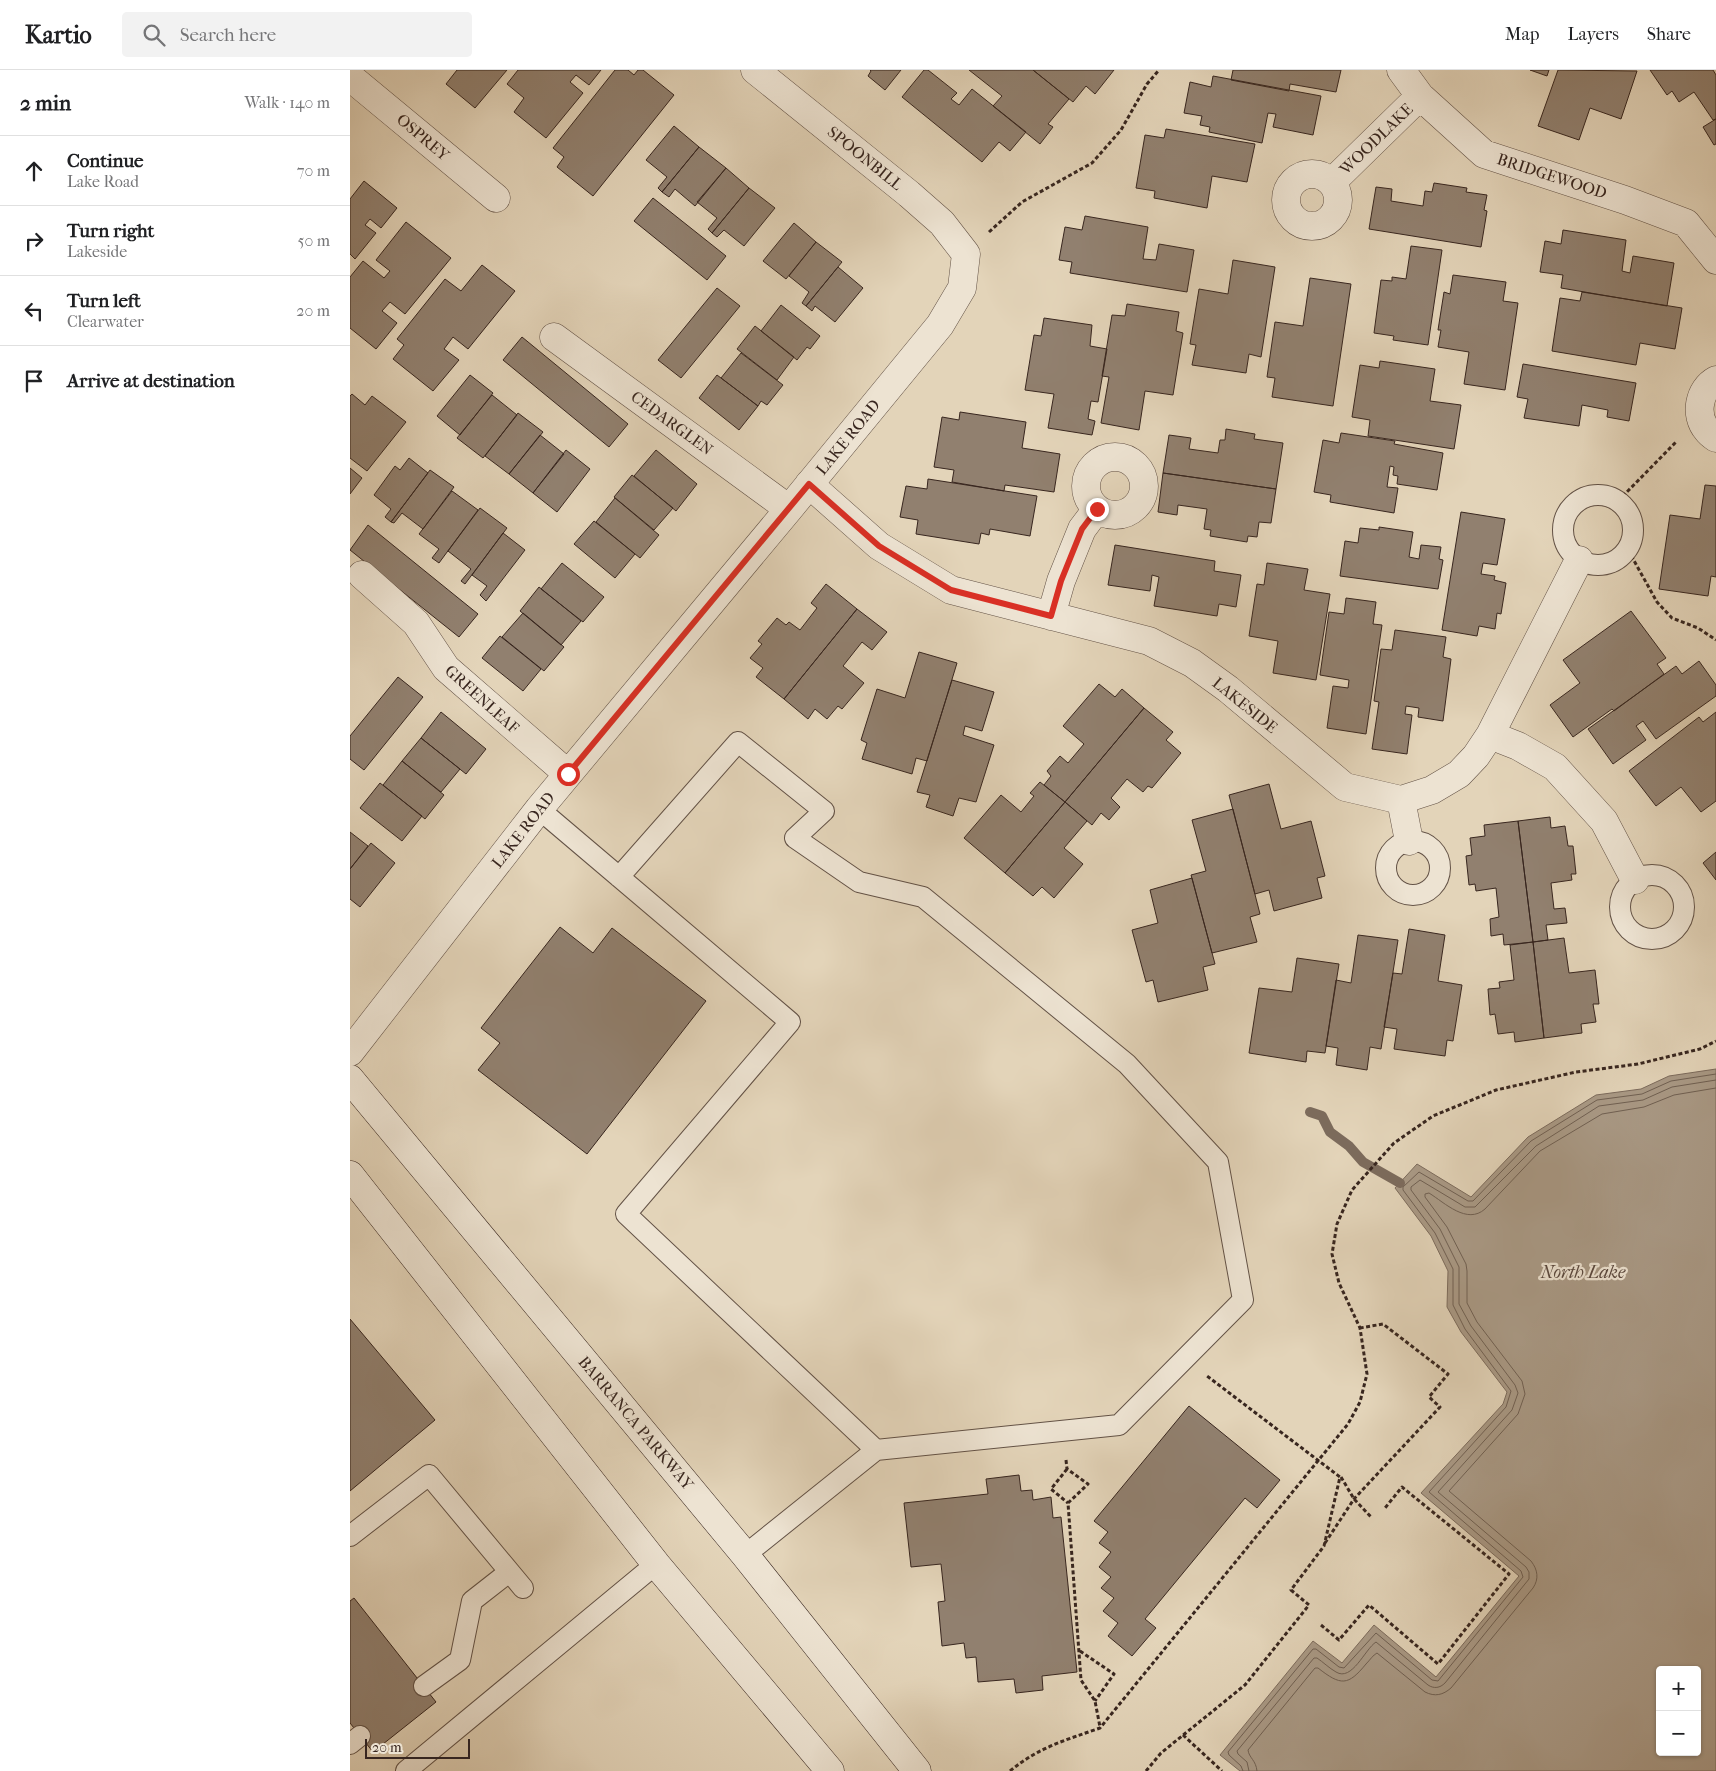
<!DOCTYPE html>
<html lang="en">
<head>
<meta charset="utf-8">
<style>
	body { margin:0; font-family:"IM FELL French Canon",serif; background:#f2f2f2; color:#202124 }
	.controls { position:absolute; right:15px; bottom:15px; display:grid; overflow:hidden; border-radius:5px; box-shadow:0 1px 4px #0004 }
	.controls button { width:45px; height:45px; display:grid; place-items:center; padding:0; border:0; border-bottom:1px solid #e0e0e0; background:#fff; color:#202124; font:25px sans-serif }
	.scale { position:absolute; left:15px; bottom:12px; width:105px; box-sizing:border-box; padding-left:5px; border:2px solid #38261f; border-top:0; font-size:14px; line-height:18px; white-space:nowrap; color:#38261f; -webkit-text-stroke:4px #ede3d2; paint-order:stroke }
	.stop { position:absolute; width:15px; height:15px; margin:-11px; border:4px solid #d93025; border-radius:50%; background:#fff }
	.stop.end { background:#d93025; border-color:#fff; box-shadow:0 1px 5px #0008 }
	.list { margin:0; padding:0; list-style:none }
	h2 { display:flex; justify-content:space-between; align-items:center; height:65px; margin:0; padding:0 20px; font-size:21px }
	h2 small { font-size:16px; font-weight:400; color:#757577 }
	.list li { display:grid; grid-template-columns:32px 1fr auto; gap:15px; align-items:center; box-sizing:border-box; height:70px; padding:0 20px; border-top:1px solid #e0e0e0 }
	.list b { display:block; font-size:19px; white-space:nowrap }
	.list p { margin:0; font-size:16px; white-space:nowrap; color:#757577 }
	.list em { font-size:16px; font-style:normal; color:#757577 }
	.icon { flex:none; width:28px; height:28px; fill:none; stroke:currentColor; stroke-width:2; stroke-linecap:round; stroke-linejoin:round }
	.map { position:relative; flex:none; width:1366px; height:1701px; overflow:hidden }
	header { display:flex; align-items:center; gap:30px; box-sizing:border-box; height:70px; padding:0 25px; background:#fff; border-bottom:1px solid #e0e0e0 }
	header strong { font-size:24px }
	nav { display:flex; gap:28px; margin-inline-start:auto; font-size:18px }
	.search { width:350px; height:45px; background:#f2f2f2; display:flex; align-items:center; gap:12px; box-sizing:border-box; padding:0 18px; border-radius:5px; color:#757577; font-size:19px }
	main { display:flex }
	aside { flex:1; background:#fff }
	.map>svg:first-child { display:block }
	.water { fill:#a99985; stroke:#7c6b5c; fill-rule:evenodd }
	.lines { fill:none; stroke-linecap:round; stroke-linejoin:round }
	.shore { stroke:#706052; stroke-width:1 }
	.stream { stroke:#7c6b5c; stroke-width:10 }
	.building { fill:#91806f; stroke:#38261f }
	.service-casing { stroke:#635246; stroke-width:22 }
	.minor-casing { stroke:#635246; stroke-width:29 }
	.secondary-casing { stroke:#38261f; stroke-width:29 }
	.path { stroke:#38261f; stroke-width:3; stroke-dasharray:4 2.5; stroke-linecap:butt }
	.service { stroke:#ede3d2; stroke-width:20 }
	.minor { stroke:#ede3d2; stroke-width:28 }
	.secondary { stroke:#ede3d2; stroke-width:28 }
	.route { stroke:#d93025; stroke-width:6 }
	.labels { text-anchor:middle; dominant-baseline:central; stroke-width:4.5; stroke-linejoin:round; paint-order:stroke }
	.street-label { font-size:16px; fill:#38261f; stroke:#ede3d2 }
	.water-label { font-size:18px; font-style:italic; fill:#5a483e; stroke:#ede3d2 }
</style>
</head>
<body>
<header>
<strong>Kartio</strong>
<div class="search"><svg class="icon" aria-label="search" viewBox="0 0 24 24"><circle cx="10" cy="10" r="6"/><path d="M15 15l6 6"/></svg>Search here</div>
<nav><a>Map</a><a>Layers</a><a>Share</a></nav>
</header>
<main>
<aside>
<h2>2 min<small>Walk · 140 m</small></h2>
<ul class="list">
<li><svg class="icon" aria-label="ahead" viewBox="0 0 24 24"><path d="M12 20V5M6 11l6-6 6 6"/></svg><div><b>Continue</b><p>Lake Road</p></div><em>70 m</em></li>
<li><svg class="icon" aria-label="right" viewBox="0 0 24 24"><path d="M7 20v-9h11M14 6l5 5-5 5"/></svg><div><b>Turn right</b><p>Lakeside</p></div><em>50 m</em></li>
<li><svg class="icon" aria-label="left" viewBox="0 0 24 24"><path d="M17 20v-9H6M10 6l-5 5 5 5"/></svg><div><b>Turn left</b><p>Clearwater</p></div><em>20 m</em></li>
<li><svg class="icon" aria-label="arrive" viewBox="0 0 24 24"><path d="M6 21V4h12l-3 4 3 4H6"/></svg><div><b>Arrive at destination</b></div></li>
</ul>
</aside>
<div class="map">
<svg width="1366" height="1701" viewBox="0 0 1366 1701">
	<rect width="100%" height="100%" fill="#e3d4b9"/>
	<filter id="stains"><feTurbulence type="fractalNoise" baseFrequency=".004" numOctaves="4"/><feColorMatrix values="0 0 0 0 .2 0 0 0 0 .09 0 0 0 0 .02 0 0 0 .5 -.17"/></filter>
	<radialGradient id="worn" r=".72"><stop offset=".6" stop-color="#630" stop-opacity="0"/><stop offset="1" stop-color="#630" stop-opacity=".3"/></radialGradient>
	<path class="water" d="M1366,999v702h-476l-20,-16 93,-114 29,22 32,-38 62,52 83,-101 -98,-83 82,-89 4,-12 -46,-60 -14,-25 1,-36 -17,-35 -36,-48 22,-24 54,33 57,-60 68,-42 45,-6 28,-13zM1310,1600h37v82h-37z"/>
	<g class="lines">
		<path class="shore" d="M893,1701l-2,-5 -12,-11 -1,-3 85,-103h3l23,18 5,1 32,-35 56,47 6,1 85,-104 -2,-6 -92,-79 77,-85 5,-16 -46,-62 -12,-24v-36l-18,-36 -32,-43v-3l16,-15 49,29h5l58,-60 66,-41 45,-6 29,-13 45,-7
			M899,1701l-2,-9 -9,-8 -1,-3 77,-93h3c6,4 12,10 19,14 16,10 29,-23 40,-30l52,43c6,4 12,3 17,-2l84,-104v-7l-3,-5 -88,-75 74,-82 6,-17 -3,-8 -44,-59 -12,-22v-37l-19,-38 -29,-39v-3l9,-7 45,27h10l61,-61 63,-40 44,-6 29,-13 44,-7
			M907,1701c-1,-11 -8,-13 -9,-21l67,-82h3c23,18 30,18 48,-4 4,-4 7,-9 11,-11l48,39c10,5 18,3 26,-4l82,-100c6,-9 5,-18 -2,-27l-82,-70 69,-77 7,-20 -3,-13 -45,-59 -10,-19v-32l-1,-7 -19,-37 -22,-30v-3l4,-1c16,10 38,32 56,16l55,-58 62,-37 42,-7 30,-12 42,-7"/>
		<path class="stream" d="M960,1042l12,4 8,16 19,14 14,16 37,21"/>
	</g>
	<path class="building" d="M107,0h50l-32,38 -29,-24z
		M168,0h83l-12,15 -13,-10 -6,7 13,11 -37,45 -32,-26 10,-14 -17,-14z
		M265,0h13l6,5 4,-5h5l31,25 -81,101 -36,-29 7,-10 -11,-9z
		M520,0h31l-16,20 -17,-14 3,-5z
		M574,0h4l29,23 -6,6 8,6 13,-16 54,43 -16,19 -11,-9 -17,20 -80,-65z
		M619,0h64l36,29 -21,25 5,3 -13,17 -47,-38 9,-10z
		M683,0h81l-19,24 -9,-8 -13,16z
		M883,0h108l-5,22 -46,-8 -1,7 -58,-11z
		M1180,0h19l-2,6z
		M1208,0l79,1 -16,48 -31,-11 -11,32 -41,-14z
		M1300,0h63l3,5v44l-3,1 -19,-28 -15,10 -7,-11 -5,4z
		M863,6l108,20 -8,39 -40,-8 3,-13 -8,-1 -6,30 -53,-11 1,-5 -10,-2 2,-9 -18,-3 6,-31 21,5z
		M1366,49v25l-2,1 -11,-18z
		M324,56l25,21 -37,45 -4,-4 9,-11 -21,-17z
		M816,59l89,15 -8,38 -35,-6 -5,32 -53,-10 1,-7 -19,-3 9,-53 19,3z
		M349,77l27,21 -31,38 -20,-17 -6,8 -7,-5z
		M376,98l23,20 -37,45 -4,-4 9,-11 -20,-16z
		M14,111l33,27 -16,20 -11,-9 -5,6 11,8 -21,26 -5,-5v-55z
		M1084,113l33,5 -1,4 21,3 -3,15 3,1 -6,36 -112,-18 7,-42 16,2 -1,12 32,5 2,-15 7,1z
		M399,118l26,20 -31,38 -20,-16 -7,7 -5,-4z
		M303,128l73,58 -19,24 -73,-59z
		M735,146l63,11 -5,32 13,1 3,-16 35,6 -7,42 -117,-19 2,-11 -13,-2 6,-33 17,3z
		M56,152l45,36 -46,56 -15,-12 -8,9 15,12 -21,26 -26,-21v-51l13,-16 21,17 6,-7 -14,-11z
		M444,153l22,19 -30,37 -23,-18z
		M1213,160l63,10 -4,31 8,2 3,-17 41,7 -7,43 -106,-18 2,-13 -23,-3 5,-31 16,3z
		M466,172l26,20 -36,44 -4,-3 7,-11 -20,-16z
		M1061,176l31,4 -14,95 -35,-5 1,-4 -20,-3 7,-53 11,1v-4l14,2z
		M883,190l42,7 -14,90 -12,-3 -3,19 -54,-8 4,-20 -6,-1 9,-55 29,5z
		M132,195l33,26 -47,58 -15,-12 -9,12 15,11 -26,31 -40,-32 11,-14 -7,-6 48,-60 16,12z
		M488,197l25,21 -28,34 -20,-16 -3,5 -6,-5z
		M1103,205l53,7 -3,19 15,2 -13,87 -41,-6 5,-32 -31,-5 3,-17h-3l6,-38 6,2z
		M960,208l41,6 -18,122 -61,-9 3,-19 -8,-1 8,-55 28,4z
		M367,218l23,18 -59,72 -23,-18z
		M1232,222l100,16 -7,41 -35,-6 -4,22 -84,-14 8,-53 20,3z
		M777,234l52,8 -3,19 7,2 -10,62 -28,-4 -6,39 -38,-7 8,-46 -7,-1 10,-61 13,1z
		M431,235l39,31 -10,13 -3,-2 -10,13 -36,-29z
		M694,248l48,7 -2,21 17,3 -9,53 -7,-1 -3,18 7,2 -3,14 -44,-7 6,-34 -29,-4 9,-55 7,1z
		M405,256l39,31 -17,23 -40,-31z
		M172,267l106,87 -19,23 -106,-87z
		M391,283l42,32 -16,20 -6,-4 -3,5 -37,-28z
		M1030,291l55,8 -5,32 31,4 -7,44 -86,-13 2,-16 -18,-3 8,-52 19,3z
		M1173,294l113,19 -7,38 -22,-4 1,-7 -26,-5 -3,21 -55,-8 4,-19 -11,-2z
		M120,305l23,18 -33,42 -23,-19z
		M367,305l41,31 -19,24 -40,-32z
		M2,324l13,11 7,-9 34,26 -39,49 -17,-13v-62z
		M142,325l25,20 -34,43 -26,-20z
		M610,342l66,10 -4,26 38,6 -6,38 -49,-7 -1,6 -52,-9 2,-12 -20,-3 8,-50 17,3z
		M168,343l25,19 -34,42 -24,-18z
		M876,359l29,5 -1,5 29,4 -7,46 -113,-16 6,-38 22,3 -2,11 29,4 2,-13h5z
		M991,363l54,8 -1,3 49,9 -6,37 -40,-6 1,-8 -5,-1 1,-8 -4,-1 -3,21 11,1 -4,25 -64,-11 1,-7 -17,-3 9,-52 16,3z
		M190,365l24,19 -31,39 -24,-19z
		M216,380l24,19 -33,43 -24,-19z
		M306,380l41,34 -21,27 -42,-35z
		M59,388l19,15 -37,49 -6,-5 6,-8 -17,-14 21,-29 5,4z
		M0,398l12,10 -12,16z
		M80,400l24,17 -31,42 -21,-16 -8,10 -3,-1z
		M813,403l113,16 -5,34 -12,-1 -2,15 -9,-1 -1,6 -37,-6 1,-6 -7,-1 3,-20 -29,-4 -1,10 -19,-3z
		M282,405l41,33 -19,22 -40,-33z
		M578,409l109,17 -7,40 -40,-7 -1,6 -8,-2 -2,11 -63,-10 2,-14 -18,-3 6,-31 21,3z
		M1355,415l11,1v91l-5,-1 -3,20 -49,-7 11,-74 30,4z
		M102,421l26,19 -39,53 -7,-5 7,-9 -20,-15z
		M265,428l44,37 -19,23 -44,-36z
		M130,438l27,20 -42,56 -4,-3 10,-12 -23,-18z
		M1111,442l44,7 -8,46 -14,-2 -2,11 14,2 -1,4 12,3 -5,31 -4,-1 -2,16 -16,-3 -2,10 -35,-6z
		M244,451l41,33 -20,24 -41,-34z
		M18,455l110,89 -19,23 -109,-87z
		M1029,457l34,5 -4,25 10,2 2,-14 20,2 -2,12 4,1 -5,29 -98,-13 5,-35 13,2 2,-15 19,2z
		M153,463l22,17 -39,51 -6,-6 7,-9 -15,-11z
		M765,475l100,16 -1,10 27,4 -5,32 -17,-3 -2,12 -63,-10 5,-29 -7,-2 -2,16 -42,-6z
		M212,493l42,34 -21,25 -42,-33z
		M917,493l41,6 -4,21 26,4 -14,86 -43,-7 5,-32 -29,-5 8,-52 7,1z
		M476,514l31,25 -73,90 -28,-22 7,-9 -13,-10 12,-14 -4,-3 19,-23 9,7 3,-3 11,8 17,-22 -6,-5z
		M189,517l42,34 -20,24 -41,-34z
		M996,528l30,4 -3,22 9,1 -16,109 -39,-6 6,-42 15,2 1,-8 -29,-5 9,-63 15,2z
		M507,539l30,23 -15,18 -10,-8 -19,24 21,17 -22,26 -4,-3 -11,13 -12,-10 -7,10 -24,-20z
		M1281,541l35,47 -9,6 7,10 -50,37 -2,-2 -39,28 -23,-32 30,-22 -17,-23z
		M173,543l41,34 -20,24 -42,-34z
		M1045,560l51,7 -3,20 8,2 -8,62 -25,-4 1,-9 -13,-2 -1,8 7,1 -5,39 -35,-5 7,-47 -5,-1 7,-52 11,1z
		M150,566l41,33 -18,22 -41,-33z
		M569,582l38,11 -30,98 -11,-3 -4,16 -50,-15 5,-16 -6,-3 16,-51 28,9z
		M1349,591l17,24v11l-60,43 -13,-18 -7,5 10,14 -33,24 -25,-35 88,-63 6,8z
		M48,607l25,20 -59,73 -14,-11v-23z
		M602,610l42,12 -12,39 -17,-5 -2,9 31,10 -18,57 -17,-4 -6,18 -27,-9 4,-12 -13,-3z
		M749,614l16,13 7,-8 22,19 -79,94 -21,-17 7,-9 -4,-5 13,-15 8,7 16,-19 -21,-18z
		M794,638l29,24 -7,8 15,13 -29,35 -4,-2 -5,6 -16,-13 -16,19 9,9 -11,13 -8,-7 -9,12 -27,-23z
		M91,642l45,37 -20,25 -45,-36z
		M1366,642v89l-15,11 -20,-25 -25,19 -27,-35 70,-54 4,5z
		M71,668l39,31 -19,23 -39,-31z
		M52,691l42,34 -19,24 -42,-34z
		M690,712l25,20 -60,71 -41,-35 37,-43 20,17 13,-16 -4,-3z
		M30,713l42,33 -20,25 -42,-33z
		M919,714l12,45 30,-8 14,55 -8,2 5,20 -48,13 -5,-21 -14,4 -26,-99z
		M715,732l22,19 -23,27 19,16 -29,34 -12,-11 -9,9 -28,-23z
		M883,739l27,105 -10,3 7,25 -45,11 -21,-78 15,-4 -14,-51z
		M1200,747l1,11 14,-2 3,20h5l3,28h-5l1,6 -21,3 3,26 11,-1 2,15 -21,2 2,15 -15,2 -15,-121z
		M1168,751l15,121 -29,3 -1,-11 -12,2 -1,-17 9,-2 -3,-29 -20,3 -1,-7 -6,1 -3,-29 6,-1 -2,-17 15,-2 -1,-11z
		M0,762l18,14 -18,23z
		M21,773l24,20 -35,44 -10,-8v-30z
		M1366,782v28l-13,-17z
		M842,808l23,86 -12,3 5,23 -50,12 -5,-22 -7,2 -14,-52 26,-7 -8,-33z
		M210,857l33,26 19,-25 94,73 -119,153 -109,-84 22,-27 -19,-15z
		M1059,859l36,6 -7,46 24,4 -9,56 -6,-1 -2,16 -51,-7 3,-20 -13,-2 9,-54 9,1z
		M1008,865l40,5 -17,109 -11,-2 -3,23 -31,-5 2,-17 -12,-2 10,-66 15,3z
		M1214,868l5,35 26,-3 4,34h-6l3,18 -15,2 1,9 -38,5 -11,-96z
		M1183,872l11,96 -29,4 -1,-10 -16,2 -3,-20 -5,1 -2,-26 12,-1 -1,-6 15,-2 -4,-35z
		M947,888l42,6 -14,89 -18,-2 -1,11 -57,-9 10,-65 33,4z
		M0,1249l85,101 -85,71z
		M839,1336l91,74 -23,28 -12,-10 -100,121 11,9 -24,28 -24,-20 10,-13 -15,-12 11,-13 -13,-10 10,-11 -12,-10 12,-15 -12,-9 9,-11 -14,-11z
		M669,1405l2,16 11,-1 1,10 18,-3 2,21 8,-1 16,155 -35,4 1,14 -27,3 -2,-14 -36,3 -2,-25 -10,1 -2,-15 -22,3 -4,-44 7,-1 -4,-37 -30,3 -7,-64 84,-9 -2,-15z
		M4,1528l82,104 -63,50 -23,-29v-122z"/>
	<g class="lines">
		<defs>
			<path id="service" d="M1213 460a35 35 0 1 1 70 0a35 35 0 1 1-70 0Z
				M189,739l251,213 -164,192 250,236 243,-25 124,-125 -25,-138 -91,-98 -204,-167 -64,-15 -64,-44 29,-27 -86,-69 -119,135
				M1036 798a27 27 0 1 1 54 0a27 27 0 1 1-54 0Z
				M1270 837a32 32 0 1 1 64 0a32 32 0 1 1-64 0Z
				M0,1466l79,-61 94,113
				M395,1485l131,-105
				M74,1616l36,-26 12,-59 37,-29
				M0,1674l10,-8
				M56,1701l250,-207"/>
			<path id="minor" d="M1051,0l19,26 64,58 141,46 61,23 30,37
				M0,7l146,121
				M936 130a26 26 0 1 1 52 0a26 26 0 1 1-52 0Z
				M982,112l88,-86
				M204,267l235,172
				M1366,310c-17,9 -22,35 -9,50 2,3 6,6 9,8
				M736 416a29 29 0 1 1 58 0a29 29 0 1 1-58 0Z
				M459,414l70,62 72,44 198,51 43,22 36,26 117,98 56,13 31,-10 27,-16 17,-18 14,-21 89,-175
				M12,505l54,48 30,45 122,106
				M701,546l10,-35 21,-52 15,-20
				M1140,665l28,11 37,21 49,54 31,59
				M1051,730l8,41
				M0,982l189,-243 250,-300 151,-184 22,-37 4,-34 -24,-31 -33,-29 -154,-124"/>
			<path id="secondary" d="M0,1009l395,476 172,216
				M0,1105l306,389 174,207"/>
		</defs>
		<use href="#service" class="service-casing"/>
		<use href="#minor" class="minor-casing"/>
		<use href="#secondary" class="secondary-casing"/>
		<path class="path" d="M639,162l33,-30 70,-39 29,-33 26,-46 12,-14
			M1268,431l59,-60
			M1278,480l29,52 15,16 26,10 18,12
			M716,1390l1,9 21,15 -20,19 13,177 14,21 5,26
			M717,1399l-16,20 17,14
			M991,1407l13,22 18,19
			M975,1473l29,-44 86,-92 -11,-10 19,-23 -65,-50 -23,4
			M971,1555l18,15 30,-35 69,59 71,-90 -107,-87 -17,21
			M730,1581l34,23 -19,27
			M833,1665l39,36
			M660,1701c29,-24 56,-31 90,-43l248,-304 12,-22 7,-28 -7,-46 -21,-45 -7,-29 5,-30 15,-34 42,-47 39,-27 63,-26 80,-18 62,-8 62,-15 16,-8
			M796,1701l15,-18 84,-68 64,-80 -18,-15 33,-44 16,-69 -133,-101"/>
		<use href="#service" class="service"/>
		<use href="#minor" class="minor"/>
		<use href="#secondary" class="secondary"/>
	</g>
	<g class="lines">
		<path class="route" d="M218,704l241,-290 70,62 72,44 100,26 10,-35 21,-52 15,-20"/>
	</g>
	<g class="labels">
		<g class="street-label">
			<text transform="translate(73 67) rotate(40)">OSPREY</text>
			<text transform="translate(1026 69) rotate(-44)">WOODLAKE</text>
			<text transform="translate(515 88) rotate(39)">SPOONBILL</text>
			<text transform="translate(1202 106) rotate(18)">BRIDGEWOOD</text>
			<text transform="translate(322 353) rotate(36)">CEDARGLEN</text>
			<text transform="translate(498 367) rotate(-51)">LAKE ROAD</text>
			<text transform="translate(132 629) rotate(42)">GREENLEAF</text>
			<text transform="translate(895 635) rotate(39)">LAKESIDE</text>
			<text transform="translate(173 760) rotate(-52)">LAKE ROAD</text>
			<text transform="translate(286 1353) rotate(50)">BARRANCA PARKWAY</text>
		</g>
		<g class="water-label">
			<text x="1233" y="1202">North Lake</text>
		</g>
	</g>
	<rect width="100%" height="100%" filter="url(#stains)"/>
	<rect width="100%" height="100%" fill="url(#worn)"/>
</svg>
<div class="controls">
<button>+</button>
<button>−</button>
</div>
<div class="scale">20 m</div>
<div class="stop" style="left:218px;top:704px"></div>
<div class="stop end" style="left:747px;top:439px"></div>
</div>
</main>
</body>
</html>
